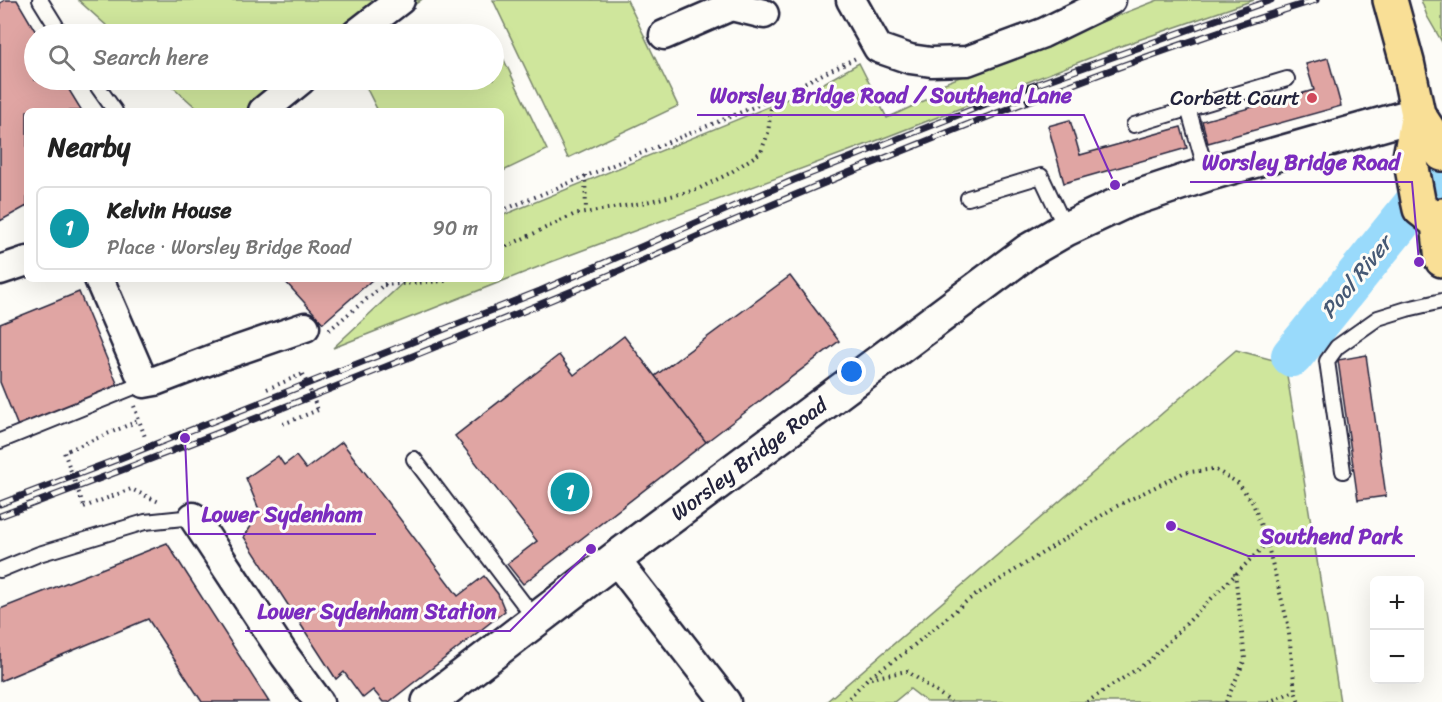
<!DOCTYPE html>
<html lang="en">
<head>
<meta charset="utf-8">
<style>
	body { margin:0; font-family:Sriracha,sans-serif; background:#f6f6f6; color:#222 }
	.controls { position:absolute; right:18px; bottom:18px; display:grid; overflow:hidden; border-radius:9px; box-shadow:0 6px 24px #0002 }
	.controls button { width:54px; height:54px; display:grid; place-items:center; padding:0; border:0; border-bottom:2px solid #e0e0e0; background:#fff; color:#222; font:30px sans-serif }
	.you { position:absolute; left:852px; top:372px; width:21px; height:21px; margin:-15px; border:4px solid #fff; border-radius:50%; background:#1a73e8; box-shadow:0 0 0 9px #1a73e833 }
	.badge { display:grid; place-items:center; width:39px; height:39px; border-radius:50%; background:#ea580c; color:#fff; font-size:20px; font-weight:700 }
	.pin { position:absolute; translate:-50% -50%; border:3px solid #fff; box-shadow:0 2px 6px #0006 }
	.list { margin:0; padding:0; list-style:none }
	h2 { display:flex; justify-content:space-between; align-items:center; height:78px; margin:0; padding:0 24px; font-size:26px }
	h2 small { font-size:20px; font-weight:400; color:#767676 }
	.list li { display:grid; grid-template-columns:39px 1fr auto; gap:18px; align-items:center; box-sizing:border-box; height:84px; margin:0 12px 12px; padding:0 12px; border:2px solid #e0e0e0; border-radius:9px }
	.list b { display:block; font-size:22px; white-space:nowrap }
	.list p { margin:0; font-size:20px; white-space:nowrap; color:#767676 }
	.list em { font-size:20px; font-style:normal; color:#767676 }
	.icon { flex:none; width:33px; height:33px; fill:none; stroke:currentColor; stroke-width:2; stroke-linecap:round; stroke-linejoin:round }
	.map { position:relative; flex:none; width:1442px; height:702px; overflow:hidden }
	.search { position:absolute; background:#fff; box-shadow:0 6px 24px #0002; left:24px; top:24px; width:480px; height:66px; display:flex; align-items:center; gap:15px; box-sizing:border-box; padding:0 21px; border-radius:33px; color:#767676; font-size:22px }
	.panel { position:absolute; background:#fff; box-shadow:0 6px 24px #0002; left:24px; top:108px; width:480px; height:174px; border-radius:9px }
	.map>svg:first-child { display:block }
	.green { fill:#cfe69c; stroke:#78846c; stroke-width:1.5 }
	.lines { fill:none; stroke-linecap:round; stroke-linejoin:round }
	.river { stroke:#99dafb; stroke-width:42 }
	.building { fill:#e0a5a3; stroke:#22223b; stroke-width:1.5 }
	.service-casing { stroke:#22223b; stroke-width:18 }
	.minor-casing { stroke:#22223b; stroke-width:33 }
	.tertiary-casing { stroke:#22223b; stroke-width:38 }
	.primary-casing { stroke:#22223b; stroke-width:38 }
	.path { stroke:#22223b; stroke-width:4; stroke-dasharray:1.5 4.5; stroke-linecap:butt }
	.service { stroke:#fdfcf7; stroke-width:14 }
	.minor { stroke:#fdfcf7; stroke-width:28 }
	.tertiary { stroke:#fdfcf7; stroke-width:33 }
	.primary { stroke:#f9df96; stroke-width:33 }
	.rail-casing { stroke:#22223b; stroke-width:7 }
	.rail { stroke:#fdfcf7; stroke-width:4.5; stroke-dasharray:14; stroke-linecap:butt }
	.path-bridge { stroke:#22223b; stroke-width:4; stroke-dasharray:1.5 4.5; stroke-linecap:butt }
	.poi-dot { fill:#d1495b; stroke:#fdfcf7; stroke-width:2 }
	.labels { text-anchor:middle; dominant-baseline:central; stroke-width:6; stroke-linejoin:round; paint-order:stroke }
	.poi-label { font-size:21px; fill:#22223b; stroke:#fdfcf7; text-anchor:end }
	.street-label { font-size:21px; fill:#22223b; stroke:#fdfcf7 }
	.water-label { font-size:22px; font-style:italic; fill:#465975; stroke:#fdfcf7 }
	.leader { fill:none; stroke:#7b2cbf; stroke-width:2 }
	.callout-dot { fill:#7b2cbf; stroke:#fdfcf7; stroke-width:2 }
	.callout-label { font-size:22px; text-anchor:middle; font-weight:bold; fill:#7b2cbf; stroke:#fdfcf7; stroke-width:6; stroke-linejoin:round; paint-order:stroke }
</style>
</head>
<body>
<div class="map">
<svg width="1442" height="702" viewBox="0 0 1442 702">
	<rect width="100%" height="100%" fill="#fdfcf7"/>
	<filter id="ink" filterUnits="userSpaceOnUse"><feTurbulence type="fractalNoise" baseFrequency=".0167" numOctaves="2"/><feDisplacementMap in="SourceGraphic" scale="12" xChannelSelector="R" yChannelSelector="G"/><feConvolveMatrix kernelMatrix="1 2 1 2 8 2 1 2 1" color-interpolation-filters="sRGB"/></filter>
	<g filter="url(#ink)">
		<path class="green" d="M78,0h343l-46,34h-259z
			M493,0h134l51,106 -110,52z
			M1158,0h96l-136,47 -237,92 -330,123 -218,86 74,-69h94v-63l316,-129 42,-24 28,55 52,-24 3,-10z
			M1421,0h21v42l-15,-26z
			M494,39l53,111 -46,22v-61h-123l-12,-24 15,-7h113z
			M165,80h150l-43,31h-72z
			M1236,350l49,13 55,339h-413l-17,-13 -16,13h-68z"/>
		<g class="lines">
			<path class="river" d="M1292,356l150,-186"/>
		</g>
		<path class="building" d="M5,0h12l20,34h-3v46h29l19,31h-55v95l-27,15v-218z
			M1328,58l13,48 -133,37 -6,-22 112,-31 -8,-26z
			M1070,120l10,35 101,-28 6,21 -123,35 -16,-57z
			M790,276l49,65 -133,101 -51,-66z
			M283,279h90l-50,44z
			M79,292l40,96 -100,41 -19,-47v-58z
			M624,336l82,106 -183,142 -16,-20 30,-23 -82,-105 104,-81 15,20z
			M1366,355l20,141 -28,4 -20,-140z
			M342,442l116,154 26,-20 14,18 7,17 -116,91h-6l-10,-12 -10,8 -19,-26 -8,7 -92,-142 16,-25 -14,-34 32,-22 6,9 12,-9 10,13z
			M167,543l102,159h-67l-54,-83 -148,62v-72z"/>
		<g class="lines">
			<defs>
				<path id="service" d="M40,0l21,34
					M93,80l22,31
					M1188,108l19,66
					M1134,125l153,-46
					M968,198l73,-22 25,53
					M0,441l144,-58
					M414,459l122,161
					M1343,471l-16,-110 10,-14 41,-29 29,-9 35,-8
					M0,570l39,-16 106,-32 48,-5"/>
				<path id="minor" d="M851,0l27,48 32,11 21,3 36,-1 76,-28 68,-33
					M356,34l44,-34
					M664,35l67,-29 33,8
					M263,111l38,-31
					M0,270l27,-9
					M99,279l45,104 11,-2 63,-24 87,-30
					M193,517l92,139 34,46
					M615,559l111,143"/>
				<path id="tertiary" d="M429,702l186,-143 413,-308 38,-22 60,-28 81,-27 211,-60"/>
				<path id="primary" d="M1390,0l17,62 11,52 -8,43 8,43 2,9 18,14
					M1418,114l23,35 1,5
					M1442,215l-4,8 4,37"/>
			</defs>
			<use href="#service" class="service-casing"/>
			<use href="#minor" class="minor-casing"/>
			<use href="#tertiary" class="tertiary-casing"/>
			<use href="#primary" class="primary-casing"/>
			<path class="path" d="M585,175l1,36
				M501,211l255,-105 100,-48
				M501,249l72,-34 69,-12 54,-13 34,-17 31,-21 7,-19 4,-34
				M384,285l60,-4 4,-2
				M329,330l62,-51
				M267,389l36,-15
				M134,406l11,31
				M283,424l35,-14
				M69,450l69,-29
				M84,507l47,-18 28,13
				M871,678l36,-7 44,31
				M845,702l22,-23 39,-27 62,-52 147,-93 68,-34 31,-4 24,14 15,20 14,40 21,81 7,67 4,11
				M1087,702l62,-41 118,-118
				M1226,702l19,-43 -10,-86
				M1268,702l27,-11"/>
			<use href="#service" class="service"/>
			<use href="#minor" class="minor"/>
			<use href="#tertiary" class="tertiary"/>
			<use href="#primary" class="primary"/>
			<defs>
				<path id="rail" d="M0,504l113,-43 427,-170 254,-111 235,-93 242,-87
					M0,516c195,-73 389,-149 582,-229 50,-21 99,-44 149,-65 192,-81 386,-160 585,-222"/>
			</defs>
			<use href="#rail" class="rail-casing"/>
			<use href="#rail" class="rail"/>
			<path class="path-bridge" d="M303,374l15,36
				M69,450l-5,2 20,55"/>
		</g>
	</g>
	<circle class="poi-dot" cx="1312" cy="98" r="6"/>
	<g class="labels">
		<g class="poi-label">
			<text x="1300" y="98">Corbett Court</text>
		</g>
		<g class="street-label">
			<text transform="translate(749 459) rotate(-37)">Worsley Bridge Road</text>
		</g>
		<g class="water-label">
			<text transform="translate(1356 277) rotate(-51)">Pool River</text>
		</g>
	</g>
	<path class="leader" d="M1115 185L1084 115H697M1419 262L1412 182H1190M185 438L189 534H376M1171 526L1248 556H1415M591 549L510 631H245"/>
	<g class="callout-dot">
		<circle cx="1115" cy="185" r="6"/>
		<circle cx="1419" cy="262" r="6"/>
		<circle cx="185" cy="438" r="6"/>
		<circle cx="1171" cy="526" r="6"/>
		<circle cx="591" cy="549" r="6"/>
	</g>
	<g class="callout-label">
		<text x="891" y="103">Worsley Bridge Road / Southend Lane</text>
		<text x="1301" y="170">Worsley Bridge Road</text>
		<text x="282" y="522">Lower Sydenham</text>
		<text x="1332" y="544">Southend Park</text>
		<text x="377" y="619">Lower Sydenham Station</text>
	</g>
</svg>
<div class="controls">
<button>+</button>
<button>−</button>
</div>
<div class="you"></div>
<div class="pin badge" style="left:570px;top:492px;background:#0f9aa8">1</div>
<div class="search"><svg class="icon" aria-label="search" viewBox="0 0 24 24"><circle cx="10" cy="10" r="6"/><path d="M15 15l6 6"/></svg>Search here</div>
<section class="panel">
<h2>Nearby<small></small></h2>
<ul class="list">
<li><span class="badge" style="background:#0f9aa8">1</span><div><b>Kelvin House</b><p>Place · Worsley Bridge Road</p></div><em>90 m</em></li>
</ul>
</section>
</div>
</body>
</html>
